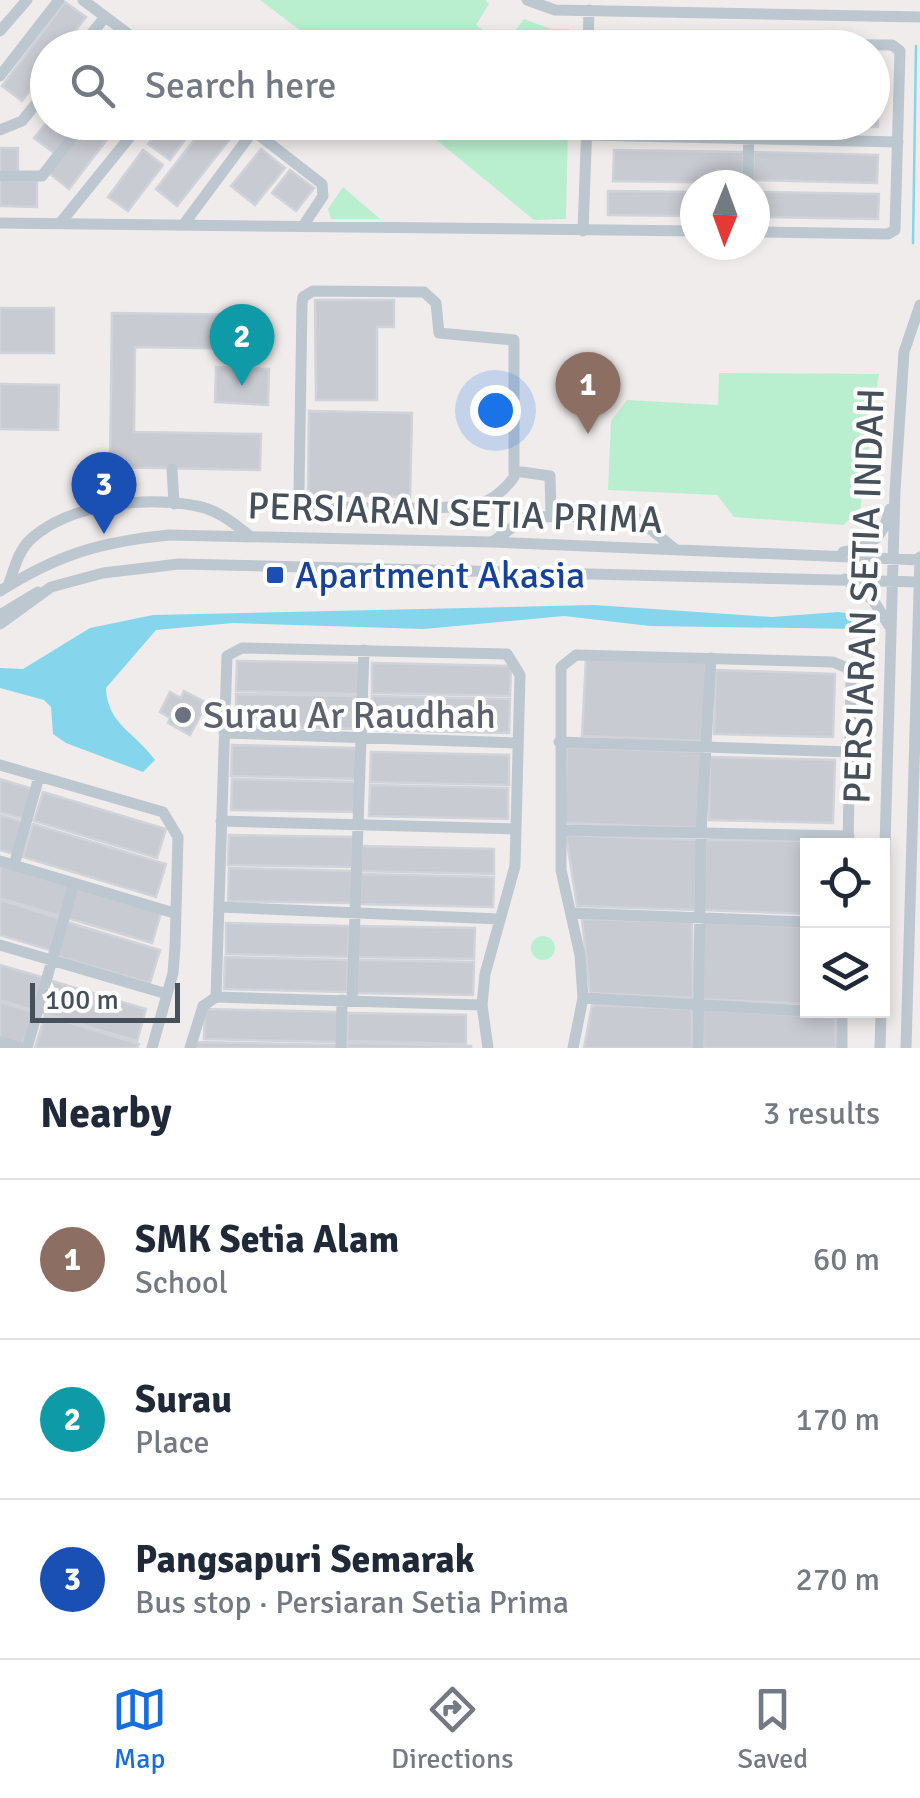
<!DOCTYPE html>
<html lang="en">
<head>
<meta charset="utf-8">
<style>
	body { margin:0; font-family:Signika,sans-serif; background:#f2f2f3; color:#1f2937 }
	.controls { position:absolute; right:30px; bottom:30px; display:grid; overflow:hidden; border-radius:0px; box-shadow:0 5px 15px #0003 }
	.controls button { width:90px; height:90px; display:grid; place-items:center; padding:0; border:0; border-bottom:2px solid #e0e1e3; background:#fff; color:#1f2937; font:50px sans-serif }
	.compass { position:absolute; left:680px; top:170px; width:90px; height:90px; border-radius:50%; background:#fff; box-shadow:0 5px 15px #0003; rotate:181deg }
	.scale { position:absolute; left:30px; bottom:25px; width:150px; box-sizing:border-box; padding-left:10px; border:5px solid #45505a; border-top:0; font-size:28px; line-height:35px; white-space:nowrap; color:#45505a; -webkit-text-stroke:8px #fff; paint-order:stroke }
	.you { position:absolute; left:495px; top:410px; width:35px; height:35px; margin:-25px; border:8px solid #fff; border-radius:50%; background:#1a73e8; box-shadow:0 0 0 15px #1a73e833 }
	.badge { display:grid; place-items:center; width:65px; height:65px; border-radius:50%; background:#166de0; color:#fff; font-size:32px; font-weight:700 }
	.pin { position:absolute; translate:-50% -82px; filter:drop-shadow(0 2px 5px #0008) }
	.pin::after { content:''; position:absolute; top:52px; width:35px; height:30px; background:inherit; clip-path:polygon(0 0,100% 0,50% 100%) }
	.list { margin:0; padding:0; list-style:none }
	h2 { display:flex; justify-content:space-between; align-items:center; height:130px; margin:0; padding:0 40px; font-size:42px }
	h2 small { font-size:32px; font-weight:400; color:#747a83 }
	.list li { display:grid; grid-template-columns:65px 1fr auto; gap:30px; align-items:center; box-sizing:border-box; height:160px; padding:0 40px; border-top:2px solid #e0e1e3 }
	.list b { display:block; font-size:38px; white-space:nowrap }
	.list p { margin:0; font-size:32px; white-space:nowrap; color:#747a83 }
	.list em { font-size:32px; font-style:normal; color:#747a83 }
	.icon { flex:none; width:55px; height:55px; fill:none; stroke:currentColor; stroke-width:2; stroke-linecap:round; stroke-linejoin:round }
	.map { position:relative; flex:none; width:920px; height:1048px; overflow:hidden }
	.search { position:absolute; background:#fff; box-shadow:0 5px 15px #0003; left:30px; right:30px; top:30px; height:110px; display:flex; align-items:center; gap:25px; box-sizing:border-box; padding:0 35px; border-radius:55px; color:#747a83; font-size:38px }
	.sheet { height:610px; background:#fff }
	nav { display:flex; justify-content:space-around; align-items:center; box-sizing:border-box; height:140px; border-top:2px solid #e0e1e3; background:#fff; font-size:28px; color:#747a83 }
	nav a { display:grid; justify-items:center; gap:5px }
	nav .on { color:#166de0 }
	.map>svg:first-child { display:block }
	.green { fill:#b9efce }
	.water { fill:#85d6ed }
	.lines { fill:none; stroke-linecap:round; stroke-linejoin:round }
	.stream { stroke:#85d6ed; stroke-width:2.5 }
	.building { fill:#c9cbd2; stroke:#d0d3d9; stroke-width:2.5 }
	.minor { stroke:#bdc7cf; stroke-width:11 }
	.transit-dot { fill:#1a4fb4; stroke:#fff; stroke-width:4 }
	.worship-dot { fill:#6b7280; stroke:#fff; stroke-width:4 }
	.labels { text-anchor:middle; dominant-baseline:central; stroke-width:8; stroke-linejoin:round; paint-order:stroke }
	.street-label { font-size:38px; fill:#45505a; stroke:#fff }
	.transit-label { font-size:38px; fill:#164399; stroke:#fff; text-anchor:start }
	.worship-label { font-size:38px; fill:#5b616d; stroke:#fff; text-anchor:start }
</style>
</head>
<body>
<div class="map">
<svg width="920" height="1048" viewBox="0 0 920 1048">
	<rect width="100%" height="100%" fill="#f0ecec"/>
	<path class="green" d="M260,0h225l4,4 -13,21 28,21 20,-27 27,10h18v18h-247z
		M416,123h152l-2,96 -32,1z
		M343,187l37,32h-49l-3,-10z
		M719,373l160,1 -19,137 -17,14 -109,-8 -17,-22 -109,-5 3,-69 16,-21 91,5z
		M531 948a12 12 0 1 1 24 0a12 12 0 1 1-24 0Z"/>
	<path class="water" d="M594,605l178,12 66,-5 37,5 -18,12 -207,-3 -86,-10 -140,13 -191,-6 -77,7 -50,58c1,36 30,45 49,72l-12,12 -77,-29 -13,-9 -2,-27 -7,-7 -44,-12v-20l23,1 67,-41 63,-13z"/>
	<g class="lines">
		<path class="stream" d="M913,243l3,-197"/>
	</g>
	<path class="building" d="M65,2l21,15 -24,31h-14v19l-26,34 -20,-15z
		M872,60h6v29h-6z
		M872,98h6v29l-125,-2 119,-3z
		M48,121l30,1 -24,31 -20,-15z
		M87,122h22l7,6 -47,61 -20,-16z
		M165,122h33l-28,38 -22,-16z
		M208,122h19l10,8 -60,76 -21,-17z
		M641,122h102v3z
		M0,148h18v24h-18z
		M261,149l24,19 -30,37 -24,-19z
		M143,150l20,15 -35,46 -20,-14z
		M614,150l129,2v31l-130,-2z
		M754,152l124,3 -1,28 -124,-3z
		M290,170l24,18 -18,23 -24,-18z
		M0,180l37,1v26l-37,-1z
		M608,191l87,1v24l-87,-1z
		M755,192l124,2 -1,25 -123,-2z
		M315,300h79v27h-17v73h-61z
		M0,308h54v45h-54z
		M112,313l150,2 -1,34 -126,-2 -1,85 127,2 -1,36 -150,-3z
		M216,367l53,2 -1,36 -53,-3z
		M0,384l59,1 -1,45 -58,-1z
		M309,411l103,2 -2,84 -102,-2z
		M586,659l121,4 -4,78 -121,-5z
		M237,661l123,2 -1,31 -123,-3z
		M372,663l139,3 -1,30 -138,-3z
		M716,670l119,4 -2,63 -119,-3z
		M184,691l23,12 -17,32 -22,-12 2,-5 -10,-6 10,-20 11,6z
		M236,694l123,2 -1,33 -122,-2z
		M372,696l138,3 -1,34 -138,-3z
		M232,745l125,3 -1,31 -125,-3z
		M567,747l136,5 -3,76 -136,-5z
		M371,752l138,3v30l-139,-3z
		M710,757l125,3 -2,63 -124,-3z
		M0,779l33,10 -9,30 -24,-7z
		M232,779l124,3 -1,30 -124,-2z
		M370,785l138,3v31l-139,-3z
		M43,792l123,37 -9,29 -123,-37z
		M0,815l24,7 -10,32 -14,-4z
		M33,824l133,40 -10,33 -133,-40z
		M229,835l124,2 -1,30 -124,-2z
		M566,835l131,5 -2,70 -118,-4z
		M706,840l137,1 -1,5h-34v68l-104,-4z
		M362,846l132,3v25l-133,-3z
		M0,865l69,21 -9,30 -60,-18z
		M229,868l123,3 -1,32 -123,-2z
		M361,874l133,3 -1,30 -133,-3z
		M77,888l84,25 -9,30 -85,-25z
		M0,900l59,18 -9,32 -50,-15z
		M582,919l110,3 1,76 -103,-5z
		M67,922l93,28 -10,33 -93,-27z
		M704,922l104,5v77l-105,-5z
		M226,923l123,3 -1,31 -122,-3z
		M358,926l117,2 -1,31 -116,-2z
		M225,957l123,3 -1,32 -123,-3z
		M358,960l116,2 -1,33 -116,-2z
		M0,965l42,12 -9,33 -33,-10z
		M52,981l94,28 -9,32 -95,-28z
		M0,1002l33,10 -11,34 -22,-7z
		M592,1005l100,4v39h-108z
		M205,1009l133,3 -1,30 -133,-3z
		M703,1009l132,9 1,30h-133z
		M348,1013l118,2v29l-119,-3z
		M45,1015l94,29 -2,4h-102z
		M194,1042l143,3v3h-143z
		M347,1043l124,3v2h-124z"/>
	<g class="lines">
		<path class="minor" d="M83,0l64,48
			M527,0l28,10 365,7
			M0,31l27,-31
			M80,48l25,-31
			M588,48l1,-38
			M637,48l6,-4 249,1 8,6 -5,179 -7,4 -133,-2
			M0,76l59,-76
			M242,122l80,62 1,12 -20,30
			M0,130l22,-9 26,-32
			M587,135l311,7
			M0,176h42l42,-54
			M748,185l1,-63
			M61,222l81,-100
			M0,223l695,8
			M184,224l69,-93
			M583,231l4,-109
			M313,291l111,1 12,11 3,30 75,7v137c-6,9 -19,21 -30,25 -22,9 -154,8 -180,0l-5,-11 3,-187 1,-7z
			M172,469l2,35
			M515,471l35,5 1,37
			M492,542l35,-25 107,-1 41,33
			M843,552c29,-5 40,-14 47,-43
			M845,579l28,21 17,27
			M8,586c6,-16 10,-36 24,-48 40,-35 115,-42 165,-32 21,4 38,18 54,31
			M0,591c59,-37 100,-49 169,-56l323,7 428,18
			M0,615l38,-23
			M0,624l51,-37 52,-14 76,-9 741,18
			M224,733l293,10
			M559,742l292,10
			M0,765l163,47 15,25 -3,110 -2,26 -21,75
			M221,821l294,8
			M561,830l288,6
			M0,861l174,52
			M14,865l25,-88
			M219,907l280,12
			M571,913l237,9
			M0,945l167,49
			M882,952l13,-461 9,-139 16,-47
			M216,997l11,-341 15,-8 265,6 13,21 -5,191 -30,108 -3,31 6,43
			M216,997l266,8
			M583,998l259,15
			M352,1001l12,-351
			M842,1011v37
			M0,1042l21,6
			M27,1048l47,-165
			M190,1048l13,-42 13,-9
			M341,1048l1,-48
			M573,1048l10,-50 -3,-43 -19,-85v-203l15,-12 257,7 14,6 4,13 -3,165
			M698,1048l3,-215 10,-175
			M880,1048l1,-37
			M906,1048l14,-491"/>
	</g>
	<rect class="transit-dot" x="265" y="565" width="20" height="20" rx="5"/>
	<circle class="worship-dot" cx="183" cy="715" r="10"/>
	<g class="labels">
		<g class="street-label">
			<text transform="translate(455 513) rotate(2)">PERSIARAN SETIA PRIMA</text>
			<text transform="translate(864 596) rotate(-88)">PERSIARAN SETIA INDAH</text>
		</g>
		<g class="transit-label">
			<text x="295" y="575">Apartment Akasia</text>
		</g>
		<g class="worship-label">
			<text x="203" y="715">Surau Ar Raudhah</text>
		</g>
	</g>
</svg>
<div class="controls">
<button><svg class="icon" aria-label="locate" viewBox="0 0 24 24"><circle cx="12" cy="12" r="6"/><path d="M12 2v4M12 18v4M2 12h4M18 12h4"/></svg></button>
<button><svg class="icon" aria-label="layers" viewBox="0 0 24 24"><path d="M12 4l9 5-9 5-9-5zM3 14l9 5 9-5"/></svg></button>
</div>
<svg class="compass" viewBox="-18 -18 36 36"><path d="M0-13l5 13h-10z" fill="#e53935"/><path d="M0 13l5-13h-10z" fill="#747a83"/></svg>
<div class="scale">100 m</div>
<div class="you"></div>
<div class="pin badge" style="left:588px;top:434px;background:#8d6e63">1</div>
<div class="pin badge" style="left:242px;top:386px;background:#0f9aa8">2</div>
<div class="pin badge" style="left:104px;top:534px;background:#1a4fb4">3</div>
<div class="search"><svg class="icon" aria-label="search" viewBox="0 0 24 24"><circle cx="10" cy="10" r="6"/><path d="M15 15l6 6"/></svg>Search here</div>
</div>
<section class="sheet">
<h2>Nearby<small>3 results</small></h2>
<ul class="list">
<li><span class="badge" style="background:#8d6e63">1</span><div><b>SMK Setia Alam</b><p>School</p></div><em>60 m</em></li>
<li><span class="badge" style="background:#0f9aa8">2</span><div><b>Surau</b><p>Place</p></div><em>170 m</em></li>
<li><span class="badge" style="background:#1a4fb4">3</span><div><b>Pangsapuri Semarak</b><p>Bus stop · Persiaran Setia Prima</p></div><em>270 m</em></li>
</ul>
</section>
<nav>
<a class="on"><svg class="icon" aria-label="map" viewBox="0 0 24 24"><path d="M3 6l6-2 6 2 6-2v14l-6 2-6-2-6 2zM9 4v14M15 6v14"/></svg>Map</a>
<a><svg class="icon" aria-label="directions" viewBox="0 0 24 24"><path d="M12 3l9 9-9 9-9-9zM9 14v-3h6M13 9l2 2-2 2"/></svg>Directions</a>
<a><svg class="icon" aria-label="saved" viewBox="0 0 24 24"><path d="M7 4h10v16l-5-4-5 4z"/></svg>Saved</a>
</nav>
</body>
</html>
